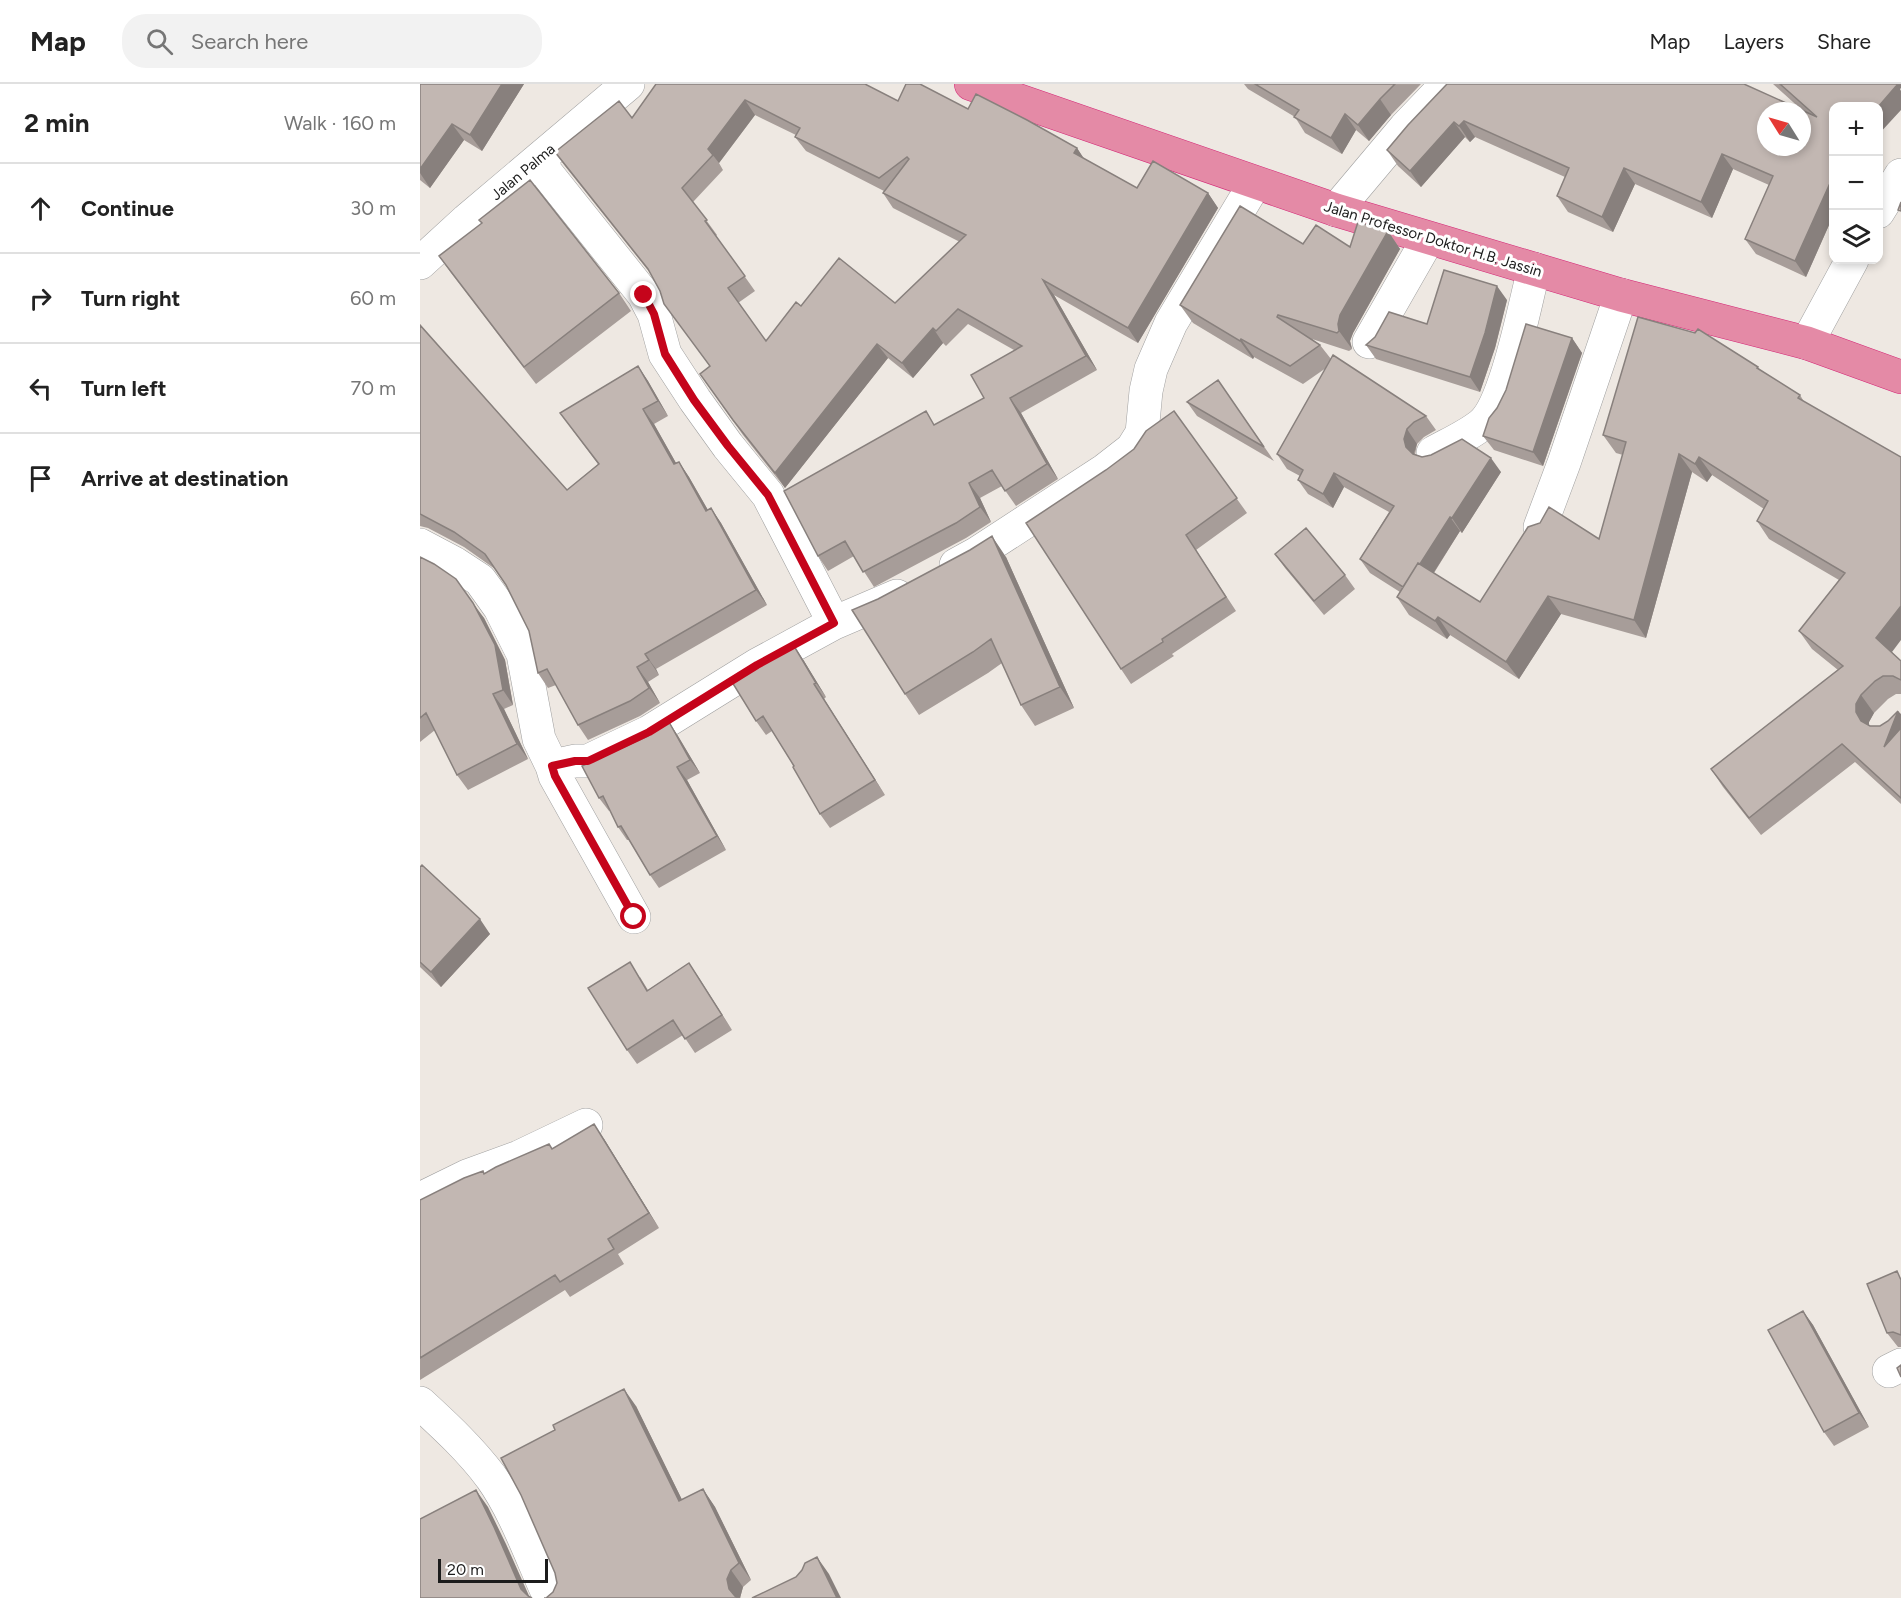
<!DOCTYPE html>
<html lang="en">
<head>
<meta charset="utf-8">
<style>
	body { margin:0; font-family:Figtree,sans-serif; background:#f2f2f2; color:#222 }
	.controls { position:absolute; right:18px; top:18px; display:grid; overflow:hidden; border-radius:12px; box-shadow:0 3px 9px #0003 }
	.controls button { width:54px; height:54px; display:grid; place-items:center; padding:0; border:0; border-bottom:2px solid #e0e0e0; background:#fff; color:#222; font:30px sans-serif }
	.compass { position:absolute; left:1337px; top:18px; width:54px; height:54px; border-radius:50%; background:#fff; box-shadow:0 3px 9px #0003; rotate:307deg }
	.scale { position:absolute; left:18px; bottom:15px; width:110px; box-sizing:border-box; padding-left:6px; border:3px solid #1c1c1c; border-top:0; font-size:16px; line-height:21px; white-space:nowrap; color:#1c1c1c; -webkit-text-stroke:4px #fff; paint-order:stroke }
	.stop { position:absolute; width:18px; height:18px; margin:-14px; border:4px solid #c5041b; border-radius:50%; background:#fff }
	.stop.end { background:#c5041b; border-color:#fff; box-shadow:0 2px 6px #0008 }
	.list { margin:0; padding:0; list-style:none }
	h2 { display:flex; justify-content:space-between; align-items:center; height:78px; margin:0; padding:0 24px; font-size:26px }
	h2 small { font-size:20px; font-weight:400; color:#767676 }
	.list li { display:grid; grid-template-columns:39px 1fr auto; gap:18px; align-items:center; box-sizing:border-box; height:90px; padding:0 24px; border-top:2px solid #e0e0e0 }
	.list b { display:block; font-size:22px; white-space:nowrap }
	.list em { font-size:20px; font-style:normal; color:#767676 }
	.icon { flex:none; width:33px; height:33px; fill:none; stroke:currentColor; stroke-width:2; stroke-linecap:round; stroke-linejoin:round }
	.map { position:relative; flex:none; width:1481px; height:1514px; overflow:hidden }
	header { display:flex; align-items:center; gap:36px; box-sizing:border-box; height:84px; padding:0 30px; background:#fff; border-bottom:2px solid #e0e0e0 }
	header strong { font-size:28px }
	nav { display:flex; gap:33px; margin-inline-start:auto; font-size:21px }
	.search { width:420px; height:54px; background:#f2f2f2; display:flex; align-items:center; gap:15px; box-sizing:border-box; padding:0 21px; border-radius:24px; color:#767676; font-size:22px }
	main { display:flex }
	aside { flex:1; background:#fff }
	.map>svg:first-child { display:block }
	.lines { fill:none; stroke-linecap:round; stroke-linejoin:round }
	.minor-casing { stroke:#a0a0a0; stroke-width:34 }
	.highway-casing { stroke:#d42777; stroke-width:34 }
	.minor { stroke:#fff; stroke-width:33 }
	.highway { stroke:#e48aa6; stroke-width:33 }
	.wall { fill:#a79d99; fill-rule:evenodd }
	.shaded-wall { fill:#88807d }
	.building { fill:#c2b7b2; stroke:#88807d; stroke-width:1.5; fill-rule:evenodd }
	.route { stroke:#c5041b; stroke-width:8 }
	.labels { text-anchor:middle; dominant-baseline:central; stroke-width:6; stroke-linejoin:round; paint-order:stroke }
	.street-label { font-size:15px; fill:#1c1c1c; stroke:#fff }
</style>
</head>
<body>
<header>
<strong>Map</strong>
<div class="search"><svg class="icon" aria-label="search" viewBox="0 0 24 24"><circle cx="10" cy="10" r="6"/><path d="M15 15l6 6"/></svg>Search here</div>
<nav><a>Map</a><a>Layers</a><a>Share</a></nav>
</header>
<main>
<aside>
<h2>2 min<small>Walk · 160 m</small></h2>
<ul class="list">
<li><svg class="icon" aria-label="ahead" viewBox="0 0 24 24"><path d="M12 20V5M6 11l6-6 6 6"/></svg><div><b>Continue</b></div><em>30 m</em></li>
<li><svg class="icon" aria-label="right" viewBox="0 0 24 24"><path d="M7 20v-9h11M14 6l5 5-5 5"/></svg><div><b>Turn right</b></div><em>60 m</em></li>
<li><svg class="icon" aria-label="left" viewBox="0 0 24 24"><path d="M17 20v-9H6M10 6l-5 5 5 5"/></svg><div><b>Turn left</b></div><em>70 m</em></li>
<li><svg class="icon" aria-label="arrive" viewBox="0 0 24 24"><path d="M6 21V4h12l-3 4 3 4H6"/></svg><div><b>Arrive at destination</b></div></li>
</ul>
</aside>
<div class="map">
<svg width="1481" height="1514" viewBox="0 0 1481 1514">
	<rect width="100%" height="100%" fill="#eee8e2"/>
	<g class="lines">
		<defs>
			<path id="minor" d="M117,77l107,134 10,19 11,40 30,46 33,46 40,49 66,128
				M916,126l69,-82 42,-44
				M1458,128l23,-37
				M0,179l47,-43 161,-136
				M949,258l59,-103
				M1387,259l45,-83
				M1013,369c16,-9 34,-17 48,-28 25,-19 44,-122 53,-156
				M1120,443l24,-64 57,-168
				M0,461l34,18 26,17 20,28 23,46 16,85 13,27 23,-5h13l61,-29 108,-67 77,-42 63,-27
				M536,481l20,-11 129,-84 27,-21 10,-16 4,-42 5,-22 20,-46 84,-140
				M132,682l3,10 79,141
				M0,1115l47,-23 52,-19 67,-32
				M1469,1287l12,-6
				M0,1319c25,23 50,46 71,74 25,35 41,82 59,121"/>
			<path id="highway" d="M551,0l365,126 285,85 186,48 94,34"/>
		</defs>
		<use href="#minor" class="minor-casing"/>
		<use href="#highway" class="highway-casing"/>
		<use href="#minor" class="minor"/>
		<use href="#highway" class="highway"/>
	</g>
	<path class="wall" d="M0,0h104l-42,67 -18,-11 -34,48 -10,-8z
		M236,0l242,17 70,8 109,39 6,10 54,30 71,5 10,15 -80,135 -84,-48 43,75 -76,43 37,66 -42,27 -14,-20 -22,12 11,24 -25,16 -92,49 -20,-31 -26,15 -10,-15 117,-131 49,-27 30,-48 -46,-26 -22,22 -3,-3 -30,35 -25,-20 -103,130 -42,-53 -43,-61 10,-7 -50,-76 -9,-17 -86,-108 -10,-14 77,-34zM335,31l41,20 -1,2 11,14 78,40 -1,2 10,15 67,34 -65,61 -94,3 -35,35 -28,-38 17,-12 -39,-55 1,-1 -24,-33 30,-32 -4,-7z
		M824,0h177l-30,31 -22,26 -13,-11 -14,24 -37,-21 -10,-16 -47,-28z
		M1027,0l356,27 -30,-27h128l-1,5 -67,17v110l-27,61 -50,-23 -11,-15 24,-54 -36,-16 -21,49 -77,-34 -22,48 -45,-20 -11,-16 8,-19 -90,-40 -5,5 -5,-5 -44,50 -23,-21 -11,-16z
		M968,147l12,18 -47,84 -3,8 2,8 -3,2 -37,-12 8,6 11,14 95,57 10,14 -12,7 -7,7 -2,11 7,2 79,15 -39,61 -2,-2 -26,42 46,29 119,-63 24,-84 -7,-2 -13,-18 155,-68 2,4 40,24 3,5 89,252 9,9v33h-5l-8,5 -14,14 -5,9v4h11l21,-12v90l-46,-42 -94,73 -38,-48 -12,-18 127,-99 -26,-21 -13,-18 40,-51 -70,-41 -12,-18 7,-12 -52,-34 -5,7 -15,-10 -46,166 -85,-24 -42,65 -69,-44 -3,4 -38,-24 -12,-18 3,-5 -30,-19 -10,-14 29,-47 -45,-25 -11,21 -25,-14 -10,-14 2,-4 -13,-7 -10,-15 49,-86 -23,16 -49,-27 -1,2 -60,-36 -13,-18 123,-61 47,3z
		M19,172l180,37 12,18 -95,73 -85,-111z
		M1087,216l-12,48 -15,44 -104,-33 -10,-14 61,-21z
		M0,241l147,165 31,-26 -38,-51 78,-47 10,15 20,35 -14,8 22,39 3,-1 10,15 19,33 3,-2 10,15 46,82 -111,64 3,6 -11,7 12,21 -20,13 -52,24 -10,-15 -22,-40 -8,3 -10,-15 -9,-42 -23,-46 -11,-16 -31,-22 -36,-19 -8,-2z
		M1152,254l10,15 -39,113 -49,-16 -11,-14z
		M798,296l56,81 -77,-45 -10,-14z
		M754,327l73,102 -51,37 40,61 -64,43 2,2 -43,28 -10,-15 13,-220z
		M855,470l70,21 10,14 -31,26 -39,-47z
		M0,473l64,61 21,42 8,45 -9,4 24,50 -60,31 -11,-15 -22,-45 -15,12z
		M586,473l68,151 -39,18 -14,-21 -19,-42 -14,10 -69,42 -14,-21z
		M374,562l10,15 22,36 -2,2 61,96 -55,33 -10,-14 -26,-48 -22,-35 -6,4 -10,-14z
		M249,638l9,14 22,37 -13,7 39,70 -67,38 -9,-13 -21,-35h-2l-9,-13 -8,-17 -1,1 -10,-13 49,-62z
		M0,783l70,67 -49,53 -21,-20z
		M269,879l43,67 -37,23 -12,-18 -46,29 -10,-14 13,-73 8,13z
		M184,1055l55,89 -41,26 6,10 -54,33 -5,-7 -145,90v-180l65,-26 68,-25z
		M1481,1193v70h-3l-11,-14z
		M1383,1227l10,14 56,102 -35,19 -10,-14z
		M216,1322l46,94 21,-11 12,18 36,73 -8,7 -3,11h-194l7,-6z"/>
	<path class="shaded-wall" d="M82,0h22l-42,67 -12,-16z
		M1472,0h9v4l-1,1 1,2v19l-23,25v-28z
		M960,15l11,16 -22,26 -11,-16z
		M325,16l10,15 -36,48 -11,-14z
		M925,30l11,16 -14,24 -11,-16z
		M1044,37l11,16 -5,5 -11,-16z
		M1034,38l11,15 -44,50 -11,-16z
		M32,40l12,16 -34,48 -10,-15v-4z
		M657,64l10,15 -13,-10z
		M1302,70l11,15 -21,49 -11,-16z
		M1204,84l11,16 -22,48 -11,-15z
		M1411,97l2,4v31l-27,61 -11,-16z
		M788,109l10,15 -80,135 -10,-15z
		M968,147l12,18 -47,84 -3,8 2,8 -13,-18 -1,-7 2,-9z
		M623,196l11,15 43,75 -11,-14z
		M1077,202l10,14 -12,48 -15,44 -10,-15z
		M513,244l10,15 -30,35 -11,-15z
		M1152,254l10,15 -39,113 -10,-14z
		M821,255l13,18 -1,2 -13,-18z
		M457,260l11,14 -103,130 -10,-15z
		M218,282l10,15 20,35 -10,-15z
		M590,314l11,15 37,66 -11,-15z
		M223,325l11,15 31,55 -11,-15z
		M987,345l10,15 -3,9 2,8 -10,-14 -2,-8z
		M1259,370l13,18 -46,166 -12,-18z
		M1279,373l13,18 -5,7 -12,-18z
		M1071,374l10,14 -39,61 -10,-15z
		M259,378l10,15 28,49 -11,-15z
		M914,389l10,14 -11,21 -10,-14z
		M549,399l11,15 11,24 -11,-15z
		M291,424l10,15 46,82 -11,-15z
		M1030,433l10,14 -45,71 -10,-14z
		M572,452l14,21 68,151 -14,-21z
		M1128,512l13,18 -42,65 -13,-17z
		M53,519l11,15 21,42 8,45 -10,-15z
		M1481,522v34l-12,16 -13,-18z
		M1018,533l12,18 -3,4 -12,-18z
		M374,562l10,15 22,36 -10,-14z
		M225,570l11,15 3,6z
		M217,583l11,15 12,21 -11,-15z
		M394,600l10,15 61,96 -10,-15z
		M73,610l11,15 24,50 -11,-15z
		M1441,611l13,18 -5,9v8l-8,-9 -5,-9v-8z
		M1478,627l3,3v39l-17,-6z
		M249,638l9,14 22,37 -10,-13z
		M257,683l10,13 39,70 -9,-14z
		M60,835l10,15 -49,53 -10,-15z
		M269,879l10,15 33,52 -10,-15z
		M174,1040l10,15 55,89 -10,-15z
		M1383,1227l10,14 56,102 -10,-14z
		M204,1305l12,17 55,112 -12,-17z
		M283,1405l12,18 36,73 -12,-17z
		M56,1406l12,17 18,37 24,54 -9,-9z
		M397,1473l12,17 12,24h-4z
		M311,1486l12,17 -3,11h-4l-7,-9 -2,-10z"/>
	<path class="building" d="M0,0h82l-32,51 -18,-11 -32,45z
		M236,0h209l33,17 8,-17h14l48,25 8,-15 51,26 50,28 -3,5 63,35 16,-27 55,32 -80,135 -85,-48 43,76 -76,42 37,66 -42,27 -13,-21 -23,13 11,24 -24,16 -93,49 -18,-31 -27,15 -34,-65 142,-80 8,14 50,-27 -13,-23 51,-29 -64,-37 -22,22 -3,-3 -31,35 -25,-19 -102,129 -42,-53 -33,-46 10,-8 -46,-62 -4,-13 -12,-22 -93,-117 64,-51 13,17zM325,16l55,28 -5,9 84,41 28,-21 2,2 -26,34 83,42 -71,68 -56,-45 -38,48 -5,-4 -30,39 -38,-53 17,-12 -40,-55 2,-1 -25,-32 31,-33 -5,-6z
		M835,0h140l-15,15 -22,26 -13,-11 -14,24 -37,-21 5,-7z
		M1027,0h297l73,33 -37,-33h116l1,1 -19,22 -45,-1v76l-2,-1 -36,80 -50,-22 28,-63 -51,-22 -21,48 -77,-34 -22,49 -45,-21 12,-28 -105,-47 -5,5 -5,-4 -44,49 -23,-21 21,-25zM1346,27h36v36h-36z
		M110,96l89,113 -95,74 -85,-111 43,-33 -3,-3z
		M1481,118v9l-3,-1z
		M820,122l63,38 13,-19 34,22 8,-25 30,9 -48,84 -2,9 1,7 -2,2 -59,-18 -1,2 43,28 -30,21 -49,-27 -1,2 -60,-36z
		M1024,186l53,16 -12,47 -15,44 -104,-32 9,-8 14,-25 38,12z
		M1218,233l57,16 3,-4 60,38 -1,1 43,27 -2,3 103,59v149l-25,32 25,23v19l-8,-4h-10l-8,5 -14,14 -5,9v8l5,9 9,5h10l8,-5 10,-10 -14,36 17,-19v70l-59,-54 -93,74 -38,-49 132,-103 -44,-35 46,-58 -88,-52 11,-20 -69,-44 -4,7 -16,-10 -45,166 -86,-24 -42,66 -68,-45 -3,4 -38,-24 21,-34 62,39 48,-75 12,-4 9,-16 50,32 27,-97 -23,-7z
		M1106,240l46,14 -39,114 -50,-16 6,-18 8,-10 9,-18z
		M0,241l147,165 32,-26 -39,-51 78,-47 20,35 -15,8 31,55 5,-2 27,49 5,-3 45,82 -111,64 4,6 -12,7 12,21 -19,13 -52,24 -31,-56 -9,4 -9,-42 -23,-46 -21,-31 -31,-22 -34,-18z
		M913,271l93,61 -12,6 -7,7 -3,10 2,8 7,7 9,3 9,-2 31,-16 29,19 -39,60 -2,-1 -30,47 -2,-1 -15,24 -43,-28 34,-53 -60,-33 -11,21 -25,-14 5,-10 -26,-16z
		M798,296l46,67 -77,-45z
		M754,327l63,87 -51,37 40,62 -64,42 1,3 -42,27 -95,-146 80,-53 28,-21 12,-18z
		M886,444l39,47 -31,26 -39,-47z
		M572,452l68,151 -39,18 -30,-66 -18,13 -68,42 -53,-84 26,-11 92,-49z
		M0,473l14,7 22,15 17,24 22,42 8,45 -10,4 24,50 -60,31 -31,-62 -6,5z
		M374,562l22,37 -2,1 61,96 -55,34 -27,-47 1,-1 -31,-50 -7,5 -24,-39z
		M249,638l21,38 -13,7 40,69 -67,39 -29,-49 -3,1 -15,-31 -4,2 -17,-32 66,-30z
		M2,781l58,54 -49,53 -11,-10v-95z
		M210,878l17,29 42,-28 33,52 -37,24 -12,-19 -46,30 -39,-62z
		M174,1040l55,89 -41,26 6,10 -54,33 -5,-7 -135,83v-158l44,-22 19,-7 1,3 12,-7 53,-23 3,5z
		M1477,1187l4,9v55l-8,-3 -6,1 -20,-49z
		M1383,1227l56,102 -35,19 -56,-102z
		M1481,1281v12l-4,-9z
		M204,1305l55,112 24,-12 36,74 -8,7 -4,9 2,10 6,7 5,2h-196h2l7,-6 4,-9 -2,-10 -34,-78 -20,-37 54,-28 -2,-5z
		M56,1406l18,37 27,62 7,7 4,2h-112v-79z
		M397,1473l20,41h-85l44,-21 6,-7 3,-7z"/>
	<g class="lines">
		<path class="route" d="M214,833l-79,-141 -3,-10 23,-5h13l61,-29 108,-67 77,-42 -66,-128 -40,-49 -34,-46 -29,-46 -11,-40 -10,-19"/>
	</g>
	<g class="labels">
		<g class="street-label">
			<text transform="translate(103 88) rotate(-40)">Jalan Palma</text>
			<text transform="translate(1013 155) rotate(17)">Jalan Professor Doktor H.B. Jassin</text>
		</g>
	</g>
</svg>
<div class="controls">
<button>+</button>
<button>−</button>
<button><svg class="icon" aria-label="layers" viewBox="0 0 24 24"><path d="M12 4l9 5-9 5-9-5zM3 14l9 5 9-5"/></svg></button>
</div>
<svg class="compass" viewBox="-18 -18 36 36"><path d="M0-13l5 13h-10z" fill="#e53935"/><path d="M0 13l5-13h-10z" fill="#767676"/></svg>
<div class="scale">20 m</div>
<div class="stop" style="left:214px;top:833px"></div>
<div class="stop end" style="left:224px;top:211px"></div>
</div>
</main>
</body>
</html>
